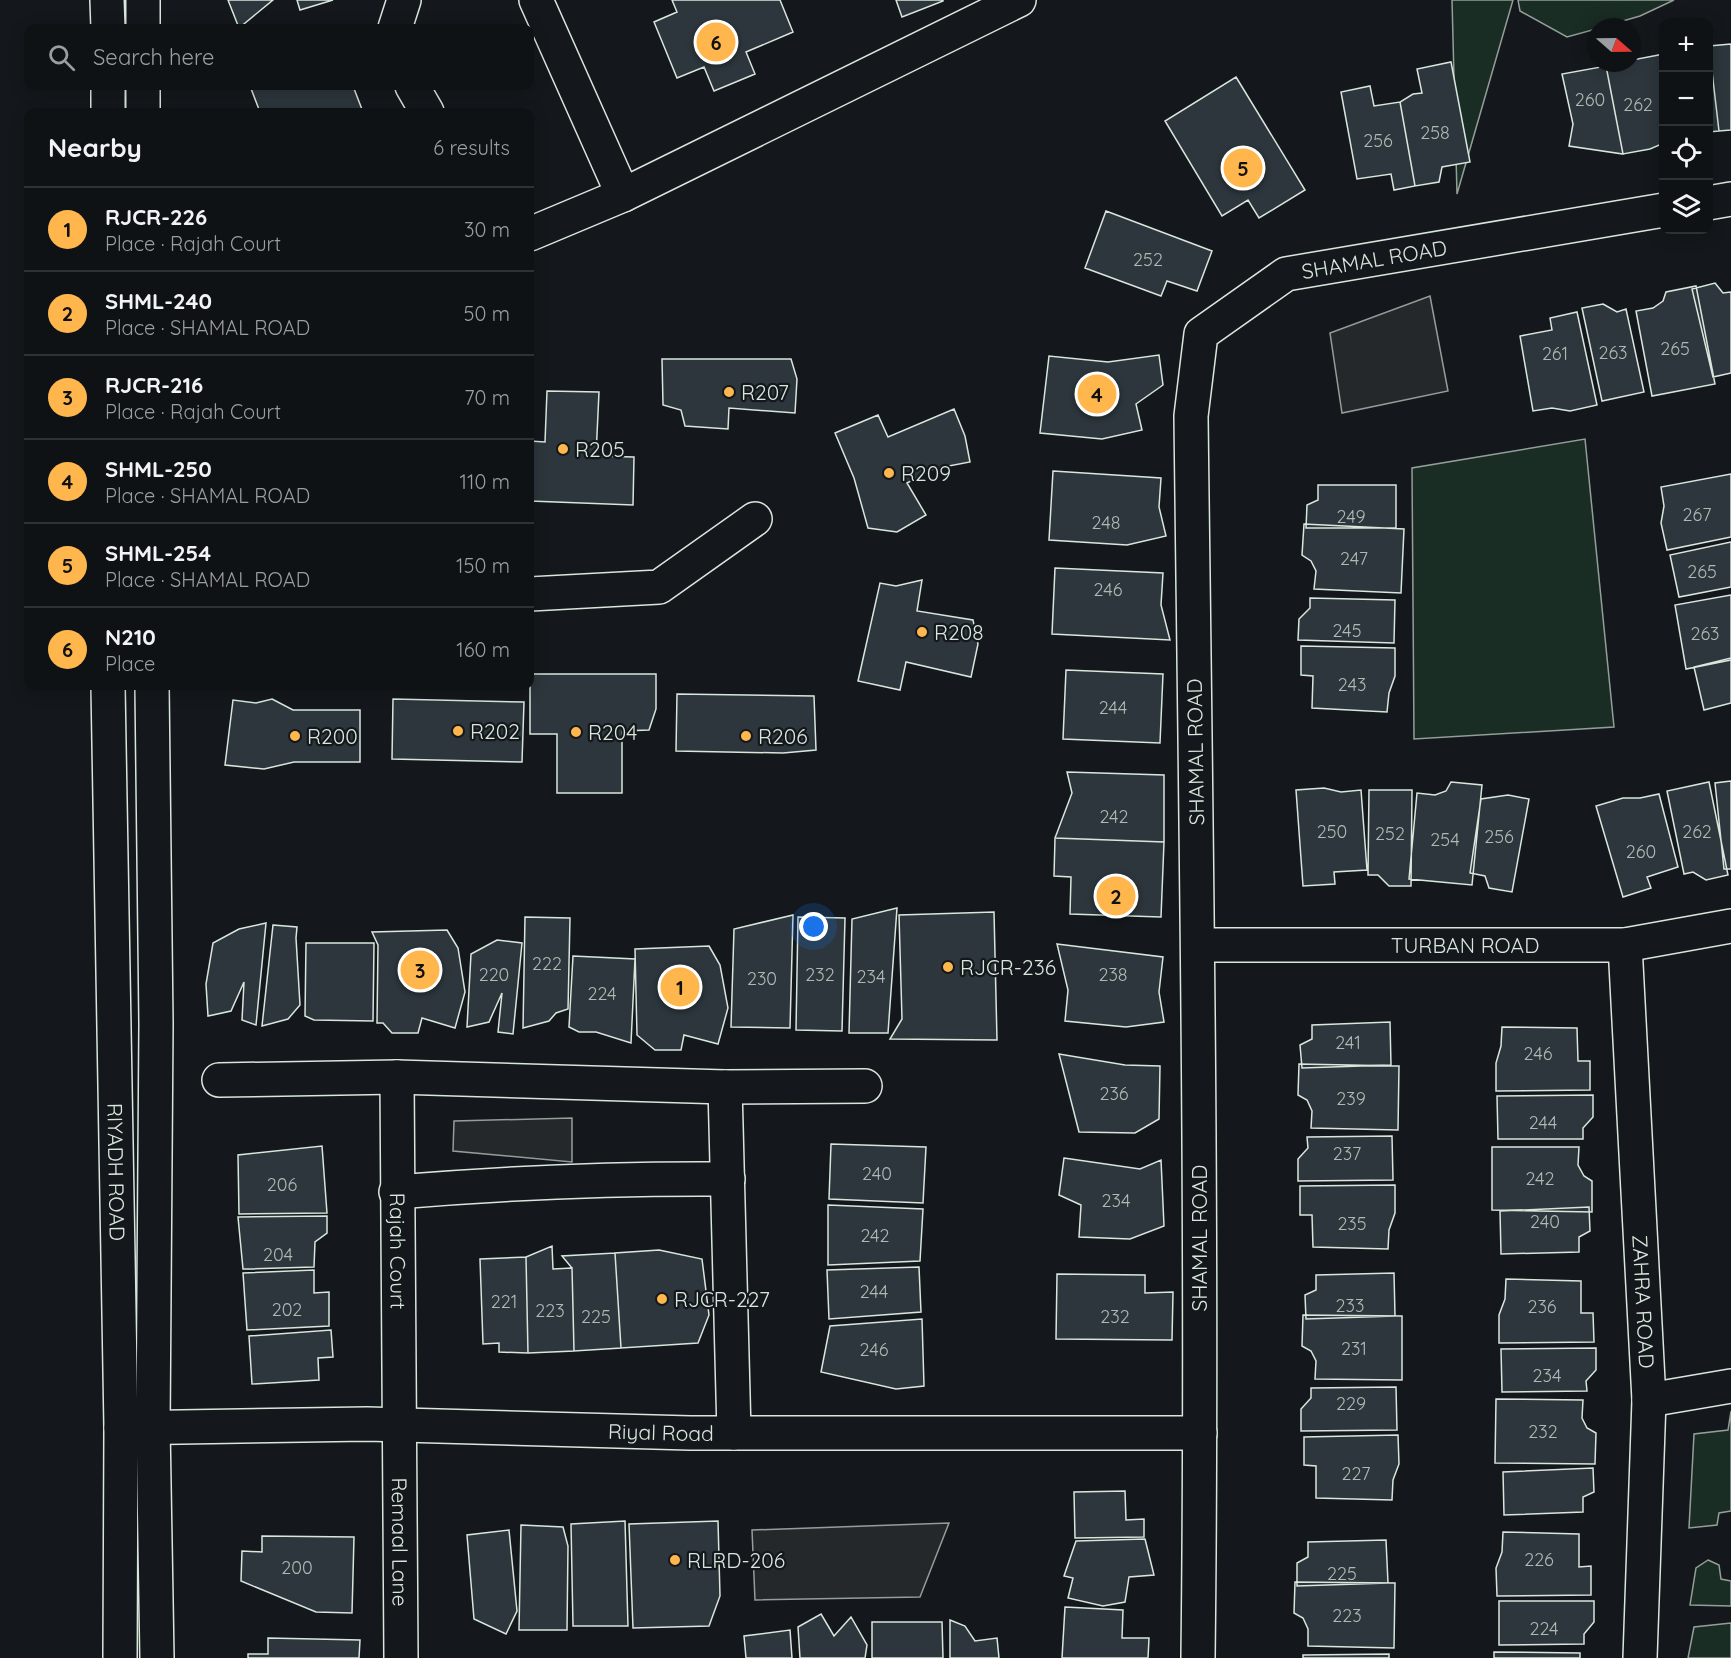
<!DOCTYPE html>
<html lang="en">
<head>
<meta charset="utf-8">
<style>
	body { margin:0; font-family:Quicksand,sans-serif; background:#1d2022; color:#f1f3f6 }
	.controls { position:absolute; right:18px; top:18px; display:grid; overflow:hidden; border-radius:12px; box-shadow:0 3px 15px #0003 }
	.controls button { width:54px; height:54px; display:grid; place-items:center; padding:0; border:0; border-bottom:2px solid #2f3234; background:#0f1215; color:#f1f3f6; font:30px sans-serif }
	.compass { position:absolute; left:1587px; top:18px; width:54px; height:54px; border-radius:50%; background:#0f1215; box-shadow:0 3px 15px #0003; rotate:110deg }
	.you { position:absolute; left:814px; top:927px; width:21px; height:21px; margin:-15px; border:4px solid #fff; border-radius:50%; background:#1a73e8; box-shadow:0 0 0 9px #1a73e833 }
	.badge { display:grid; place-items:center; width:39px; height:39px; border-radius:50%; background:#ffb74d; color:#111; font-size:20px; font-weight:700 }
	.pin { position:absolute; translate:-50% -50%; border:3px solid #fff; box-shadow:0 2px 6px #0006 }
	.list { margin:0; padding:0; list-style:none }
	h2 { display:flex; justify-content:space-between; align-items:center; height:78px; margin:0; padding:0 24px; font-size:26px }
	h2 small { font-size:20px; font-weight:400; color:#9b9ea0 }
	.list li { display:grid; grid-template-columns:39px 1fr auto; gap:18px; align-items:center; box-sizing:border-box; height:84px; padding:0 24px; border-top:2px solid #2f3234 }
	.list b { display:block; font-size:22px; white-space:nowrap }
	.list p { margin:0; font-size:20px; white-space:nowrap; color:#9b9ea0 }
	.list em { font-size:20px; font-style:normal; color:#9b9ea0 }
	.icon { flex:none; width:33px; height:33px; fill:none; stroke:currentColor; stroke-width:2; stroke-linecap:round; stroke-linejoin:round }
	.map { position:relative; flex:none; width:1731px; height:1658px; overflow:hidden }
	.search { position:absolute; background:#0f1215; box-shadow:0 3px 15px #0003; left:24px; top:24px; width:510px; height:66px; display:flex; align-items:center; gap:15px; box-sizing:border-box; padding:0 21px; border-radius:12px; color:#9b9ea0; font-size:22px }
	.panel { position:absolute; background:#0f1215; box-shadow:0 3px 15px #0003; left:24px; top:108px; width:510px; height:582px; border-radius:12px }
	.map>svg:first-child { display:block }
	.green { fill:#1a2d24; stroke:#939e99; stroke-width:1.5 }
	.parking { fill:#24282b; stroke:#939e99; stroke-width:1.5 }
	.building { fill:#2c363c; stroke:#d8e6dc; stroke-width:1.5 }
	.lines { fill:none; stroke-linecap:round; stroke-linejoin:round }
	.street-casing { stroke:#d8e6dc; stroke-width:36 }
	.street { stroke:#14181c; stroke-width:33 }
	.poi-dot { fill:#ffb74d; stroke:#14181c; stroke-width:2 }
	.labels { text-anchor:middle; dominant-baseline:central; stroke-width:4.5; stroke-linejoin:round; paint-order:stroke }
	.number-label { font-size:18px; fill:#adbab4 }
	.street-label { font-size:21px; fill:#d8e6dc; stroke:#14181c }
	.poi-label { font-size:21px; fill:#d8e6dc; stroke:#14181c; text-anchor:start }
</style>
</head>
<body>
<div class="map">
<svg width="1731" height="1658" viewBox="0 0 1731 1658">
	<rect width="100%" height="100%" fill="#14181c"/>
	<path class="green" d="M1452,0h61l-56,194z
		M1518,0h156l-34,16 -38,11h-6v2l-29,8 -47,-26z
		M1585,439l29,288 -200,12 -2,-271z
		M1731,1411v100l-12,2 -2,12 -28,3 5,-94 34,-4z
		M1708,1560l11,5 2,14 10,2v25l-41,-1 6,-37z
		M1731,1623v35h-43l6,-31z"/>
	<path class="parking" d="M1430,296l18,95 -106,22 -12,-80z
		M572,1118v44l-119,-11 1,-30z
		M949,1523l-29,74 -165,3 -3,-70z"/>
	<path class="building" d="M228,0h45l-34,28z
		M297,0h36l-33,10z
		M672,0h108l13,32 -47,20 9,22 -41,17 -10,-24 -27,11 -23,-56 23,-10z
		M896,0h47v1l-41,16z
		M1731,44v86l-12,1 -10,-85z
		M1709,46l10,85 -11,1v-85z
		M1664,54v89l-14,6 -27,5 -17,-88 26,-3v-3z
		M1451,62l19,100 -28,5 -3,15 -24,4 -15,-84 13,-8 9,-1 -5,-24z
		M1606,66l17,88 -54,-8 4,-22 -11,-50z
		M1236,77l69,113 -46,28 -11,-18 -26,16 -57,-95z
		M250,86h103l10,26h-103z
		M1370,86l4,20 26,-4 15,84 -21,4 -3,-16 -34,5 -16,-87z
		M1106,211l106,40 -15,40 -30,-10 -6,15 -76,-28z
		M1715,283l8,10 8,-1v81l-18,4 -21,-88z
		M1696,286l19,98 -63,12 -16,-85 17,-3 10,-7 3,-9z
		M1603,304l14,8 9,-3 18,83 -42,9 -20,-93z
		M1577,312l20,93 -27,6 -18,-3 -19,3 -13,-75 32,-6 -2,-12z
		M1159,355l4,30 -27,19 6,26 -40,9 -62,-6 9,-77 59,6z
		M662,359h129l6,20 -2,34 -66,-5 -1,21 -43,-3 -4,-16 -18,-5z
		M547,391l52,1 -3,64 38,1 -1,48 -103,-4v-60l15,1z
		M954,409l11,27 5,26 -37,7 -26,14 19,32 -29,17 -29,-4 -14,-50 -19,-45 43,-18 10,22z
		M1053,471l108,7 -2,29 7,29 -39,9 -78,-5z
		M1731,474v63l-64,13 -6,-27 3,-17 -3,-19z
		M1318,485h78v43h-90l1,-23 11,-5z
		M1304,524l100,5 -3,64 -87,-4 2,-18 -5,-10 -9,-6z
		M1731,542v45l-52,10 -9,-42z
		M1055,568l108,5 -2,32 9,35 -118,-6z
		M922,580l-5,31 56,9 5,24 -7,33 -65,-15 -6,28 -42,-9 22,-98 16,3z
		M1731,595v65l-45,9 -11,-64z
		M1310,598l85,2 -1,43 -96,-3 1,-21 11,-11z
		M1301,646l94,2v28l-6,17 -2,19 -75,-4 1,-32 -12,-1z
		M1731,658v45l-27,7 -10,-43z
		M1066,670l97,4 -3,69 -97,-4z
		M530,674h126v35l-7,21 -27,1v62h-65v-59h-27z
		M677,694l137,2 2,54 -33,3 -107,-2z
		M272,699l21,11h67v52h-66l-30,7 -39,-4 8,-65 23,3z
		M393,699l131,3 -2,60 -130,-3z
		M1067,772l97,3v67l-109,-4 17,-45z
		M1731,781v88h-7l-9,-86z
		M1451,782l31,3 -10,100 -63,-6 8,-86 18,2 11,-4z
		M1709,782l19,93 -22,5 -13,-8 -9,2 -17,-83z
		M1324,788l17,4 20,-2 6,80 -33,2 1,12 -32,2 -7,-96z
		M1369,790h43l-1,96h-22l-11,-11h-10z
		M1659,794l19,73 -31,10 4,11 -28,9 -27,-91 27,-8h17z
		M1508,795l21,4 -17,93 -23,-4 -4,-12 -15,-3 11,-74z
		M1055,838l109,4 -3,75 -91,-3 1,-37 -17,-1z
		M897,908l-9,125h-39l3,-114z
		M994,912l3,128 -107,-1 12,-20 -3,-104z
		M793,915l-3,113 -59,-1 3,-98z
		M525,917l45,1 -2,91 -12,4 -7,8 -26,7z
		M798,917l47,1 -3,113 -46,-1z
		M266,923l-10,102 -14,-5 2,-38 -13,29 -23,5 -2,-32 7,-41 26,-14z
		M273,925l24,2 -1,11 4,67 -12,14 -26,7z
		M447,930l11,18 7,44 -10,36 -33,-10 -4,15h-26l-9,-10h-6l1,-78 -6,-13z
		M497,940l25,3 -9,91 -15,-2 4,-39 -13,29 -22,5 4,-73z
		M306,943h68l-1,78 -59,-1 -9,-4z
		M1057,944l106,13 -4,35 5,30 -38,5 -61,-6 3,-31z
		M709,946l11,19 8,43 -10,36 -34,-9 -3,15h-26l-18,-15 -2,-86z
		M573,956l62,3 -4,84 -35,-11h-17l-10,-5z
		M1390,1022l1,43 -89,3 -2,-23 12,-6v-14z
		M1502,1027l75,1 1,33h12v29l-94,1v-28l5,-17z
		M1059,1054l66,11 35,1 -1,53 -24,14 -56,-1z
		M1299,1064l100,2 -1,64 -87,-2 1,-17 -5,-11 -9,-5z
		M1593,1095v22l-10,11v11h-85l-1,-43z
		M1392,1136l1,44 -95,1v-22l10,-11 -1,-11z
		M831,1144l95,3 -3,56 -94,-4z
		M322,1146l5,67 -88,1 -1,-59z
		M1492,1147h87l-1,18 6,11 8,5v31l-100,-2z
		M1064,1158l76,11 21,-9 3,66 -34,13 -51,-2 2,-32 -22,-10z
		M1395,1185v28l-6,17 -1,19 -75,-2 -1,-32h-12v-29z
		M828,1205l95,4 -3,52 -92,4z
		M1589,1207l1,24 -11,6v15l-78,2 -1,-43z
		M327,1216v17l-12,9 -1,25 -71,2 -5,-52z
		M552,1246l1,23 19,-1 2,83 -46,2 -2,-96z
		M659,1250l43,9 7,56 -11,28 -77,5 -6,-95z
		M615,1253l6,95 -47,3 -2,-83 -10,-12z
		M526,1257l2,96 -29,-1v-9l-16,1 -3,-85z
		M919,1267l2,45 -92,7 -2,-49z
		M314,1270v23l15,-1v34l-82,4 -4,-57z
		M1394,1273l1,43 -89,3 -1,-24 11,-5v-15z
		M1057,1274l88,1v18l28,-1 -1,48 -116,-1z
		M1506,1279l75,2v32h12l1,29 -95,1v-28l6,-16z
		M1303,1315l99,1v64l-87,-1 1,-18 -5,-10 -9,-5z
		M922,1319l2,67 -28,3 -75,-17 9,-46z
		M331,1330l2,27 -15,1 1,22 -67,4 -3,-48z
		M1596,1348v22l-10,11 1,10 -85,1 -1,-43z
		M1396,1387l1,43 -96,1v-22l10,-11v-10z
		M1496,1399l87,1 -1,18 5,10 9,5 -1,31 -100,-1z
		M1398,1435l1,29 -6,16 -1,20 -76,-2v-32l-12,-1v-28z
		M1593,1468l1,24 -11,5v15l-79,3 -1,-43z
		M1125,1491l1,29 18,-1v18l-69,1 -1,-46z
		M625,1521l3,105h-55l-2,-102z
		M718,1521l2,75 -11,30 -76,2 -4,-104z
		M521,1525l42,2 5,19 -1,84h-48z
		M509,1530l8,81 -11,23 -32,-15 -7,-84z
		M1503,1532l76,2v33l12,-1v29l-94,1 -1,-28 6,-16z
		M262,1536l92,1 -2,76 -36,-1 -75,-31 1,-30 20,1z
		M1145,1539l9,36 -25,2 -4,25 -22,4 -35,-8 5,-20 -9,-2 12,-35z
		M1386,1540l2,43 -91,3v-23l11,-6v-15z
		M1295,1582l100,1 -1,65 -86,-2v-17l-5,-11 -9,-5z
		M1499,1601h95v21l-10,12v10l-85,1z
		M1065,1607l58,3 -1,28h27l-1,20h-86z
		M821,1614l13,22 17,-19 16,28 -2,13h-65l-2,-31z
		M950,1620l15,6 10,15 22,-3 2,20h-49z
		M872,1622h70l1,36h-71z
		M790,1630l2,28h-46l-2,-22z
		M268,1638l92,2 -1,18h-111v-4h20z
		M1494,1652l86,1v5h-86z
		M1389,1654v4h-86v-3z"/>
	<g class="lines">
		<defs>
			<g id="street">
				<path d="M107,0l1,28"/>
				<path d="M536,0l87,195"/>
				<path d="M143,28v-28"/>
				<path d="M395,28l9,-28"/>
				<path d="M108,86v26"/>
				<path d="M412,86l15,26"/>
				<path d="M143,112v-26"/>
				<path d="M1708,203l23,-4"/>
				<path d="M530,234l93,-39 396,-195"/>
				<path d="M530,594l129,-7 96,-68"/>
				<path id="s1" d="M108,686l13,742 -1,230"/>
				<path d="M152,686l4,338 -3,402 4,232"/>
				<path id="s2" d="M1198,945h427l106,-19"/>
				<path id="s3" d="M1625,945l24,455 -9,258"/>
				<path id="s4" d="M397,1077l4,581"/>
				<path d="M219,1080l178,-3 328,10 140,-1"/>
				<path d="M725,1087l9,346"/>
				<path d="M396,1192c110,-9 221,-14 332,-13"/>
				<path d="M1649,1400l82,-14"/>
				<path id="s5" d="M121,1428l246,-4 323,9h510"/>
				<path id="s6" d="M1198,1658c5,-414 -2,-828 -7,-1242l10,-82 85,-60 378,-64"/>
			</g>
		</defs>
		<use href="#street" class="street-casing"/>
		<use href="#street" class="street"/>
	</g>
	<g class="poi-dot">
		<circle cx="729" cy="392" r="6"/>
		<circle cx="563" cy="449" r="6"/>
		<circle cx="889" cy="473" r="6"/>
		<circle cx="922" cy="632" r="6"/>
		<circle cx="458" cy="731" r="6"/>
		<circle cx="576" cy="732" r="6"/>
		<circle cx="295" cy="736" r="6"/>
		<circle cx="746" cy="736" r="6"/>
		<circle cx="948" cy="967" r="6"/>
		<circle cx="662" cy="1299" r="6"/>
		<circle cx="675" cy="1560" r="6"/>
	</g>
	<g class="labels">
		<g class="number-label">
			<text x="1590" y="99">260</text>
			<text x="1638" y="104">262</text>
			<text x="1435" y="132">258</text>
			<text x="1378" y="140">256</text>
			<text x="1148" y="259">252</text>
			<text x="1675" y="348">265</text>
			<text x="1613" y="352">263</text>
			<text x="1555" y="353">261</text>
			<text x="1697" y="514">267</text>
			<text x="1351" y="516">249</text>
			<text x="1106" y="522">248</text>
			<text x="1354" y="558">247</text>
			<text x="1702" y="571">265</text>
			<text x="1108" y="589">246</text>
			<text x="1347" y="630">245</text>
			<text x="1705" y="633">263</text>
			<text x="1352" y="684">243</text>
			<text x="1113" y="707">244</text>
			<text x="1114" y="816">242</text>
			<text x="1332" y="831">250</text>
			<text x="1697" y="831">262</text>
			<text x="1390" y="833">252</text>
			<text x="1499" y="836">256</text>
			<text x="1445" y="839">254</text>
			<text x="1641" y="851">260</text>
			<text x="547" y="963">222</text>
			<text x="494" y="974">220</text>
			<text x="820" y="974">232</text>
			<text x="1113" y="974">238</text>
			<text x="871" y="976">234</text>
			<text x="762" y="978">230</text>
			<text x="602" y="993">224</text>
			<text x="1348" y="1042">241</text>
			<text x="1538" y="1053">246</text>
			<text x="1114" y="1093">236</text>
			<text x="1351" y="1098">239</text>
			<text x="1543" y="1122">244</text>
			<text x="1347" y="1153">237</text>
			<text x="877" y="1173">240</text>
			<text x="1540" y="1178">242</text>
			<text x="282" y="1184">206</text>
			<text x="1116" y="1200">234</text>
			<text x="1545" y="1221">240</text>
			<text x="1352" y="1223">235</text>
			<text x="875" y="1235">242</text>
			<text x="278" y="1254">204</text>
			<text x="874" y="1291">244</text>
			<text x="504" y="1301">221</text>
			<text x="1350" y="1305">233</text>
			<text x="1542" y="1306">236</text>
			<text x="287" y="1309">202</text>
			<text x="550" y="1310">223</text>
			<text x="596" y="1316">225</text>
			<text x="1115" y="1316">232</text>
			<text x="1354" y="1348">231</text>
			<text x="874" y="1349">246</text>
			<text x="1547" y="1375">234</text>
			<text x="1351" y="1403">229</text>
			<text x="1543" y="1431">232</text>
			<text x="1356" y="1473">227</text>
			<text x="1539" y="1559">226</text>
			<text x="297" y="1567">200</text>
			<text x="1342" y="1573">225</text>
			<text x="1347" y="1615">223</text>
			<text x="1544" y="1628">224</text>
		</g>
		<g class="street-label">
			<text stroke="none"><textPath href="#s6" startOffset="1518">SHAMAL ROAD</textPath></text>
			<text transform="translate(1195 752) rotate(-91)">SHAMAL ROAD</text>
			<text stroke="none"><textPath href="#s2" startOffset="267">TURBAN ROAD</textPath></text>
			<text stroke="none"><textPath href="#s1" startOffset="486">RIYADH ROAD</textPath></text>
			<text transform="translate(1199 1238) rotate(-90)">SHAMAL ROAD</text>
			<text stroke="none"><textPath href="#s4" startOffset="174">Rajah Court</textPath></text>
			<text stroke="none"><textPath href="#s3" startOffset="357">ZAHRA ROAD</textPath></text>
			<text stroke="none"><textPath href="#s5" startOffset="540">Riyal Road</textPath></text>
			<text stroke="none"><textPath href="#s4" startOffset="465">Remaal Lane</textPath></text>
		</g>
		<g class="poi-label">
			<text x="741" y="392">R207</text>
			<text x="575" y="449">R205</text>
			<text x="901" y="473">R209</text>
			<text x="934" y="632">R208</text>
			<text x="470" y="731">R202</text>
			<text x="588" y="732">R204</text>
			<text x="307" y="736">R200</text>
			<text x="758" y="736">R206</text>
			<text x="960" y="967">RJCR-236</text>
			<text x="674" y="1299">RJCR-227</text>
			<text x="687" y="1560">RLRD-206</text>
		</g>
	</g>
</svg>
<div class="controls">
<button>+</button>
<button>−</button>
<button><svg class="icon" aria-label="locate" viewBox="0 0 24 24"><circle cx="12" cy="12" r="6"/><path d="M12 2v4M12 18v4M2 12h4M18 12h4"/></svg></button>
<button><svg class="icon" aria-label="layers" viewBox="0 0 24 24"><path d="M12 4l9 5-9 5-9-5zM3 14l9 5 9-5"/></svg></button>
</div>
<svg class="compass" viewBox="-18 -18 36 36"><path d="M0-13l5 13h-10z" fill="#e53935"/><path d="M0 13l5-13h-10z" fill="#9b9ea0"/></svg>
<div class="you"></div>
<div class="pin badge" style="left:680px;top:987px">1</div>
<div class="pin badge" style="left:1116px;top:896px">2</div>
<div class="pin badge" style="left:420px;top:970px">3</div>
<div class="pin badge" style="left:1097px;top:394px">4</div>
<div class="pin badge" style="left:1243px;top:168px">5</div>
<div class="pin badge" style="left:716px;top:42px">6</div>
<div class="search"><svg class="icon" aria-label="search" viewBox="0 0 24 24"><circle cx="10" cy="10" r="6"/><path d="M15 15l6 6"/></svg>Search here</div>
<section class="panel">
<h2>Nearby<small>6 results</small></h2>
<ul class="list">
<li><span class="badge">1</span><div><b>RJCR-226</b><p>Place · Rajah Court</p></div><em>30 m</em></li>
<li><span class="badge">2</span><div><b>SHML-240</b><p>Place · SHAMAL ROAD</p></div><em>50 m</em></li>
<li><span class="badge">3</span><div><b>RJCR-216</b><p>Place · Rajah Court</p></div><em>70 m</em></li>
<li><span class="badge">4</span><div><b>SHML-250</b><p>Place · SHAMAL ROAD</p></div><em>110 m</em></li>
<li><span class="badge">5</span><div><b>SHML-254</b><p>Place · SHAMAL ROAD</p></div><em>150 m</em></li>
<li><span class="badge">6</span><div><b>N210</b><p>Place</p></div><em>160 m</em></li>
</ul>
</section>
</div>
</body>
</html>
